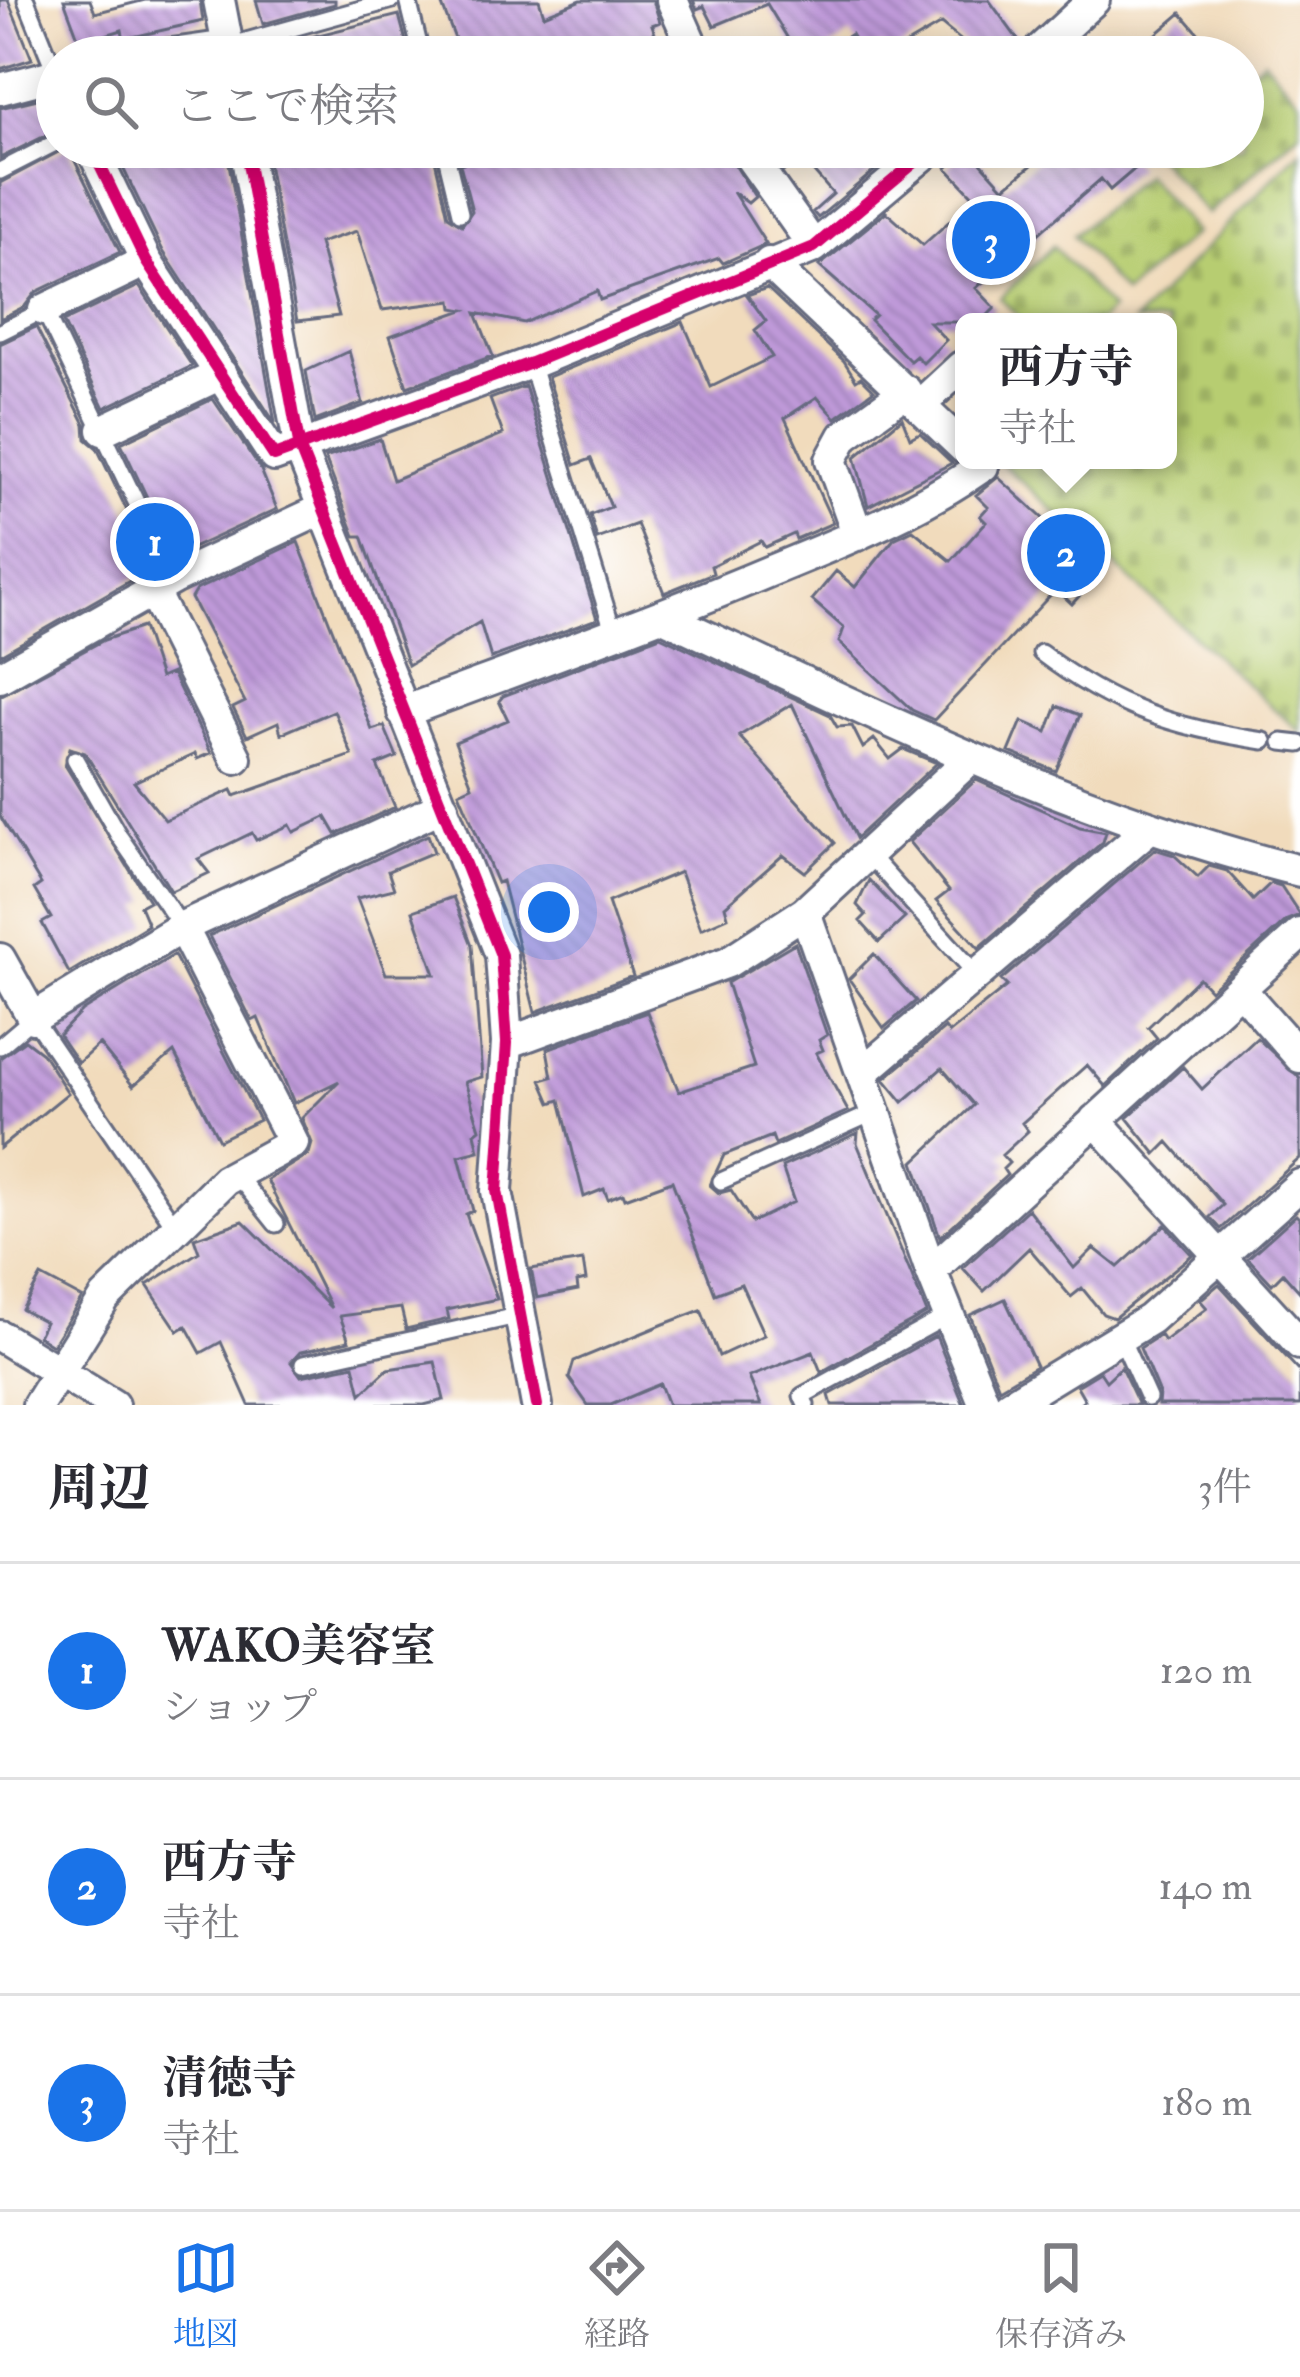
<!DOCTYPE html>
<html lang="ja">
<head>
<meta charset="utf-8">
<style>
	body { margin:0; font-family:"IM FELL Double Pica","Noto Serif JP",serif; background:#f2f2f3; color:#2b2b33 }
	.you { position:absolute; left:549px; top:912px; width:42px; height:42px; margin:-30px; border:9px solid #fff; border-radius:50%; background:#1a73e8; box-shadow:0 0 0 18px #1a73e833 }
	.badge { display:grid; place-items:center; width:78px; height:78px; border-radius:50%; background:#1a73e8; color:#fff; font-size:39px; font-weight:700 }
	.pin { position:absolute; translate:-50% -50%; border:6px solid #fff; box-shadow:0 3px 12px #0006 }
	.popup { position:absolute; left:955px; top:313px; width:222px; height:156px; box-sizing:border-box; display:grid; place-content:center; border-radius:18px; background:#fff; filter:drop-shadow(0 3px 9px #0005); font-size:39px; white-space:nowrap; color:#7c7c81 }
	.popup b { font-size:45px; color:#2b2b33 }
	.popup::after { content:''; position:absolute; left:50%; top:100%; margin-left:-24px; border:24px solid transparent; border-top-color:#fff }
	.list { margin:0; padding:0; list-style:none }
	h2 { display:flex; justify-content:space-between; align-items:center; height:156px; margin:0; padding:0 48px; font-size:51px }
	h2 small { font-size:39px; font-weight:400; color:#7c7c81 }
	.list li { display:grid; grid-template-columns:78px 1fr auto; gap:36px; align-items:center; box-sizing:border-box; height:216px; padding:0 48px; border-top:3px solid #e1e1e2 }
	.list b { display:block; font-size:45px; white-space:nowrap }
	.list p { margin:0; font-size:39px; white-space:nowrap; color:#7c7c81 }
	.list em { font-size:39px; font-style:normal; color:#7c7c81 }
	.icon { flex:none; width:66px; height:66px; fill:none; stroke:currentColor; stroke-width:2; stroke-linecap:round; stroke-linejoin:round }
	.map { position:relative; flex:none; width:1300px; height:1405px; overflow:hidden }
	.search { position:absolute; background:#fff; box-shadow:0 6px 30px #0003; left:36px; right:36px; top:36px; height:132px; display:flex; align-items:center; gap:30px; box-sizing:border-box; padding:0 42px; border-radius:66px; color:#7c7c81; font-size:45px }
	.sheet { height:804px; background:#fff }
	nav { display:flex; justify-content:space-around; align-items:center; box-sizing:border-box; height:168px; border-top:3px solid #e1e1e2; background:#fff; font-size:33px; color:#7c7c81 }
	nav a { display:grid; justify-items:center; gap:6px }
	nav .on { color:#1a73e8 }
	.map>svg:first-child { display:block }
	.cemetery { fill:url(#cemetery-stones); stroke:#697e68; stroke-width:3 }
	.building { fill:url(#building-back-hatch) }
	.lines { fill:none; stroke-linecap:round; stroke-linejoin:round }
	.service-casing { stroke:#666b7f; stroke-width:21 }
	.minor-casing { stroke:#666b7f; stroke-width:36 }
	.service { stroke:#fff; stroke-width:15 }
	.minor { stroke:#fff; stroke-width:30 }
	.cycleway-casing { stroke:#fff; stroke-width:20 }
	.cycleway { stroke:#d6006c; stroke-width:12 }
</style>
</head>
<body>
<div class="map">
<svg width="1300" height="1405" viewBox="0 0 1300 1405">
	<defs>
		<pattern id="cemetery-stones" width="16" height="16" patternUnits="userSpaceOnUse" patternTransform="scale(3)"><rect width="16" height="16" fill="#b7cd71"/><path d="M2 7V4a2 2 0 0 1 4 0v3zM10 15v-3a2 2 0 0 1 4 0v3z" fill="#9db064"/></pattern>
		<pattern id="building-back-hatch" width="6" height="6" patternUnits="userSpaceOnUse" patternTransform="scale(3)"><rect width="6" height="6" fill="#bf9ad9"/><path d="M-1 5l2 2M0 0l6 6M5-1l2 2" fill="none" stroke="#9a7eb3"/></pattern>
	</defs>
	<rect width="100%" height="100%" fill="#fff"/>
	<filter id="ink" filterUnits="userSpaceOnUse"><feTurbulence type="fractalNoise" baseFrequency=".00833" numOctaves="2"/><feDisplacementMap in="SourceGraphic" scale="24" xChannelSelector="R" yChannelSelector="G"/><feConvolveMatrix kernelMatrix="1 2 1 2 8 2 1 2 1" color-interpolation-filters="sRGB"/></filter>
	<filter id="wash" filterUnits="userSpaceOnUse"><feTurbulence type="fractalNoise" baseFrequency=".004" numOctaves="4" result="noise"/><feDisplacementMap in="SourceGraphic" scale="48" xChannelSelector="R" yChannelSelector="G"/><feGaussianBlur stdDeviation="2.7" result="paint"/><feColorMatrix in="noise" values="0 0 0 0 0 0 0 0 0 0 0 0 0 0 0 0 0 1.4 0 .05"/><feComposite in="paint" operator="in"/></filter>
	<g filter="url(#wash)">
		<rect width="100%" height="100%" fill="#f1dbbc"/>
		<path class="cemetery" d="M1263,59l37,41v32l-93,82 -52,-59 9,-8h79v-70z
			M1300,150v582l-301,-271 169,-1v-138h-34z
			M1145,174l50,59 -71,61 -51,-59z
			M1053,246l58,64 -13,12h-74l-24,-24z"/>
		<g id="blocks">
			<path class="building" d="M0,0h8l24,59 -32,10z
				M64,0h26l5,13 50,-13h55l3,21 -79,18 -2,-9 -42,13z
				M256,0h79v4l-72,20z
				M440,0h99l5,15 37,-15h72l7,22 -8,3 11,32h-201z
				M693,0h296l30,41 -17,16h-21l-40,-33 -53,31 -7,-9 -16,11 -14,-23 -35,23h-17l-32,-53 -53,22 -10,-20 -7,3z
				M1181,13l38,44h-63l-11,-13z
				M399,15l11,42h-137l-3,-10z
				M46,97l11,18v15l-57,28v-50z
				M68,147l52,105 -84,40 -11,14 -25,13v-136z
				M113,147h113l49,276 -112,-172z
				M265,147h167l16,69 14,9 10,-14 -12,-47 53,-17h211l31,50 -7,6 -15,-11 33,52 -43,19 -4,-5 -119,42 -3,-9 -73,32 -48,-10 17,43 -86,31 -17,-51 74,-26 -11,-2 -1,-7 -70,9 -25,-79 -38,12 20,73 -42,5z
				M767,147h136l-85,71 -5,-6 20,-18 -33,-38 -16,15z
				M1054,147h66l17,20 -27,23 -9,-11 -125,109 19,20 -14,14h-52l17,18 -23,23 -7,-7 -6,5 -40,-41 5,-5 -56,-49 67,-54 37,33 52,-47 -28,-30 21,-20 36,40z
				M139,286l53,80 -88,42 -41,-86z
				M767,288l77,73 12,19 5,-3 13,13 -38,28 -19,-21 -32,21 48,105 -37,16 -2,-5 -29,13 -4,-6 -50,25 2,7 -49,20 -27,-69 -40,15 -7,-24 21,-8 -20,-48 -16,6 -27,-88 135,-55 28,65 61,-30 -17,-27 11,-9 -19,-26z
				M36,327l49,97 1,15 11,9 44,92 -13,6 12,29 -140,80v-311z
				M349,351l14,52 -48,18 -9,-50z
				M525,386l72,233 -106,39 -11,-36 -72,43 -46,-129h-7l-30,-78 55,-19 13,41 110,-46 -13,-35z
				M213,399l48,71 16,39 -102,47 -54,-113z
				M902,418l8,20 10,-5 32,30 -84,43 -13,-49z
				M998,477l103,95 -29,32 -16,-15 -122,131 -22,-10 -73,-68 5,-14 -32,-28 24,-29 19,16 39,-48 19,-9 38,31 35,-39 -6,-6 8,-9 -12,-12z
				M298,542l74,188 12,-4 13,31 -20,8 18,42 -59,27 -10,-17 -32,15 -4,-7 -34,15 -4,-7 -54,26 11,14 -38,18 -86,-138 -15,-5 -5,17 84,136 -9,5 8,19 -79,48 -27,-50 9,-5 -17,-29 7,-5 -41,-68v-120l104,-56 39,-13 17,51 12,-5 39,80 -14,6 -2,-5 -61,28 31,38 67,-30 3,6 117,-41 -18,-44 -53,23 -3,-12 -31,14 -14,-28 12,-6 -54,-104 5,-8z
				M660,636l170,79 7,12 15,-1 11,22 11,-9 16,20 13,-10 34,14 -81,75 -64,-134 -53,32 96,107 -30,29 -22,-17 -58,51 3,11 -27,12 -21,-57 -72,30 25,74 -98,36 -33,-131 -5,2 -38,-91 13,-6 -17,-44 53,-22 -9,-19 4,-5z
				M1057,706l23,9 -24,56 -47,-19 13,-31 25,11z
				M976,780l104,47 26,5 -3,10 -124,106 -43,-47 13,-10 -40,-49z
				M428,835l6,17 -46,19 6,18 -37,9 29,76h49l-22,-63 40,-14 19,48 10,132 -17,5 15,47 -5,4 4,18 -20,5 14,55 -7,3 31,85 -50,11 2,9 -43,10 -5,-21 -61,8 9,25 -49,11 -9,10 10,14 53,-11 7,29 27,-25 47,-7 9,38 -20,5h-175l-28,-63 -20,11 -15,-27 -8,5 -31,-46 52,-33 -5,-14 49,-17 88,87 -64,-128 42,-26 3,-11 -10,-25 37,-37 -45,22 -36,-85 -6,3 -43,-85z
				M1155,849l19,6 24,22 11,-11 18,5 26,29 18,-17 10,3 19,29 -13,5 -77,70 -11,-12 -51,49 9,11 -52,48 -18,-21 -65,58 6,8 -26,24 7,8 -6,6 4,6 -67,62 -26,-75 60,-57 -32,-37 -39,34 -19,-23 61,-51 4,5 58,-47 -6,-6z
				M869,880l36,38 -26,24 -19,-21 6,-6 -9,-10z
				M795,943l32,92 -8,5 4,10 -7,3 32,58 -73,33 -3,-8 -48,19 -14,30 9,8 12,-3 21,32 42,-20 -12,-35 76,-34 -1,10 70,170 -106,59 -8,-20 -64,25 12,28h-93l-8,-21 -49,21h-23l-19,-27 5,-17 90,-37 37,-14 18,46 45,-21 -23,-51 -26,10 -43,-113 -47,17 -2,-5 -15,6 -4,-10 -20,8 -24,-97 -9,3 -10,-23 11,-3 -5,-28 100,-37 32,80 75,-25 -27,-84z
				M874,954l42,47 -32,27 -35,-49z
				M174,955l85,165 -40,20 -45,-88 -41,34 -34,-42 -21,19 -19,-28 23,-24z
				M1257,1038l43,40v80l-79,71 -11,-12 13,-12 -55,-63 -12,12 -29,-36 56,-51 19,22z
				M25,1040l17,13 26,40 -68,55v-90z
				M1028,1209l46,59 20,-20 24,19 47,-42 27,30 -78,63 -11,-4 -21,-26 -11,9 -42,-49 -45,43 -21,-23z
				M1296,1215l4,4v73l-17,-19 -11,11 -24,-26z
				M583,1261l3,19 -9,2 1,8 -41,8 -6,-29z
				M41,1276l41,22 -30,47 -14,-9 7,-14 -23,-12z
				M1219,1284l81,88v33h-142l1,-11 -19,-46 20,-13 4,6 43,-33 -7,-8z
				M1005,1299l31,67 -37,22 -29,-73z
				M936,1336l28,69h-132l-3,-10z
				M1121,1367l18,38h-60l6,-5 -8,-14 23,-14 6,9z"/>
		</g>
	</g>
	<g filter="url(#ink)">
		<use href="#blocks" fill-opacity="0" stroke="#666b7f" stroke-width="3"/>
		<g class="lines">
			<defs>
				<path id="service" d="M26,0l30,74
					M408,0l14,57
					M228,46l165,-46
					M444,147l16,66
					M0,171l57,-29
					M0,332l44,-22 129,269
					M531,363l83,271
					M1041,653c72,55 134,75 223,88
					M1282,742l18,2
					M75,759l44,77 63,91
					M868,854l109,121
					M0,1046l33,-28 143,210
					M236,1174l40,50
					M721,1181l154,-69
					M1121,1338l27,60
					M303,1364l214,-48
					M806,1405l-4,-9 147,-81"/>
				<path id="minor" d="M219,0l11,57
					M672,0l25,57
					M151,57l77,-11
					M1032,57l62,-57
					M0,89l57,-15
					M91,147l55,114 128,195 257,-93 283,-116 119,-100
					M245,147l55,302 201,506 6,88 -10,148 40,214
					M743,147l71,100
					M769,263l195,185
					M44,310l102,-49
					M920,405l41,-38
					M103,430l118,-56
					M858,535l-27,-75 13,-24 62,-45
					M152,590l84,168
					M663,616c208,97 413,200 637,255
					M0,677l173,-98 150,-70
					M403,712c123,-46 246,-90 367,-141 74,-30 147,-59 213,-105l-6,-6
					M805,912l126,359 54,134
					M0,959l33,59 149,-91 261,-121
					M1240,989l60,68
					M507,1043l221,-81 77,-50 165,-153
					M863,1072l285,-243
					M1095,1120l205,224
					M931,1271l369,-337
					M0,1336l113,69
					M38,1405l67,-107 120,-118 68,-37 -111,-216
					M1009,1405l141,-86 150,-134"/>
			</defs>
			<use href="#service" class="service-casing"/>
			<use href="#minor" class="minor-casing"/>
			<use href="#service" class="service"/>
			<use href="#minor" class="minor"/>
			<defs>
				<path id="cycleway" d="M91,147l55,114 128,195 257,-93 283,-116 119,-100
					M245,147l55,302 201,506 6,88 -10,148 40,214"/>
			</defs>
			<use href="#cycleway" class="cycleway-casing"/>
			<use href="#cycleway" class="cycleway"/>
		</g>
	</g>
</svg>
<div class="you"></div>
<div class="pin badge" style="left:155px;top:542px">1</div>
<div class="pin badge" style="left:1066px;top:553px">2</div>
<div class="popup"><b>西方寺</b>寺社</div>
<div class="pin badge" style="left:991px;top:240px">3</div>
<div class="search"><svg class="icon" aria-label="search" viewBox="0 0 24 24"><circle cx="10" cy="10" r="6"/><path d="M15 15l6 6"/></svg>ここで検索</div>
</div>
<section class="sheet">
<h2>周辺<small>3件</small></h2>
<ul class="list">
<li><span class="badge">1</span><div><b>WAKO美容室</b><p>ショップ</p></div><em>120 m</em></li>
<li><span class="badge">2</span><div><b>西方寺</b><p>寺社</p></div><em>140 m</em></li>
<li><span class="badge">3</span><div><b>清徳寺</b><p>寺社</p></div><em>180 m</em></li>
</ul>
</section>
<nav>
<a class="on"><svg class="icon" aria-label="map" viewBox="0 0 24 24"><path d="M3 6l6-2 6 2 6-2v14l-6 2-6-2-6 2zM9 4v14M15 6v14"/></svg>地図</a>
<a><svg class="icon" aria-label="directions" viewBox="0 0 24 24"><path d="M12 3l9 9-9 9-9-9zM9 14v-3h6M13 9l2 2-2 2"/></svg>経路</a>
<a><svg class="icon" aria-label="saved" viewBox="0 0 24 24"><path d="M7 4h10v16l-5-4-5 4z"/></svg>保存済み</a>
</nav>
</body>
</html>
